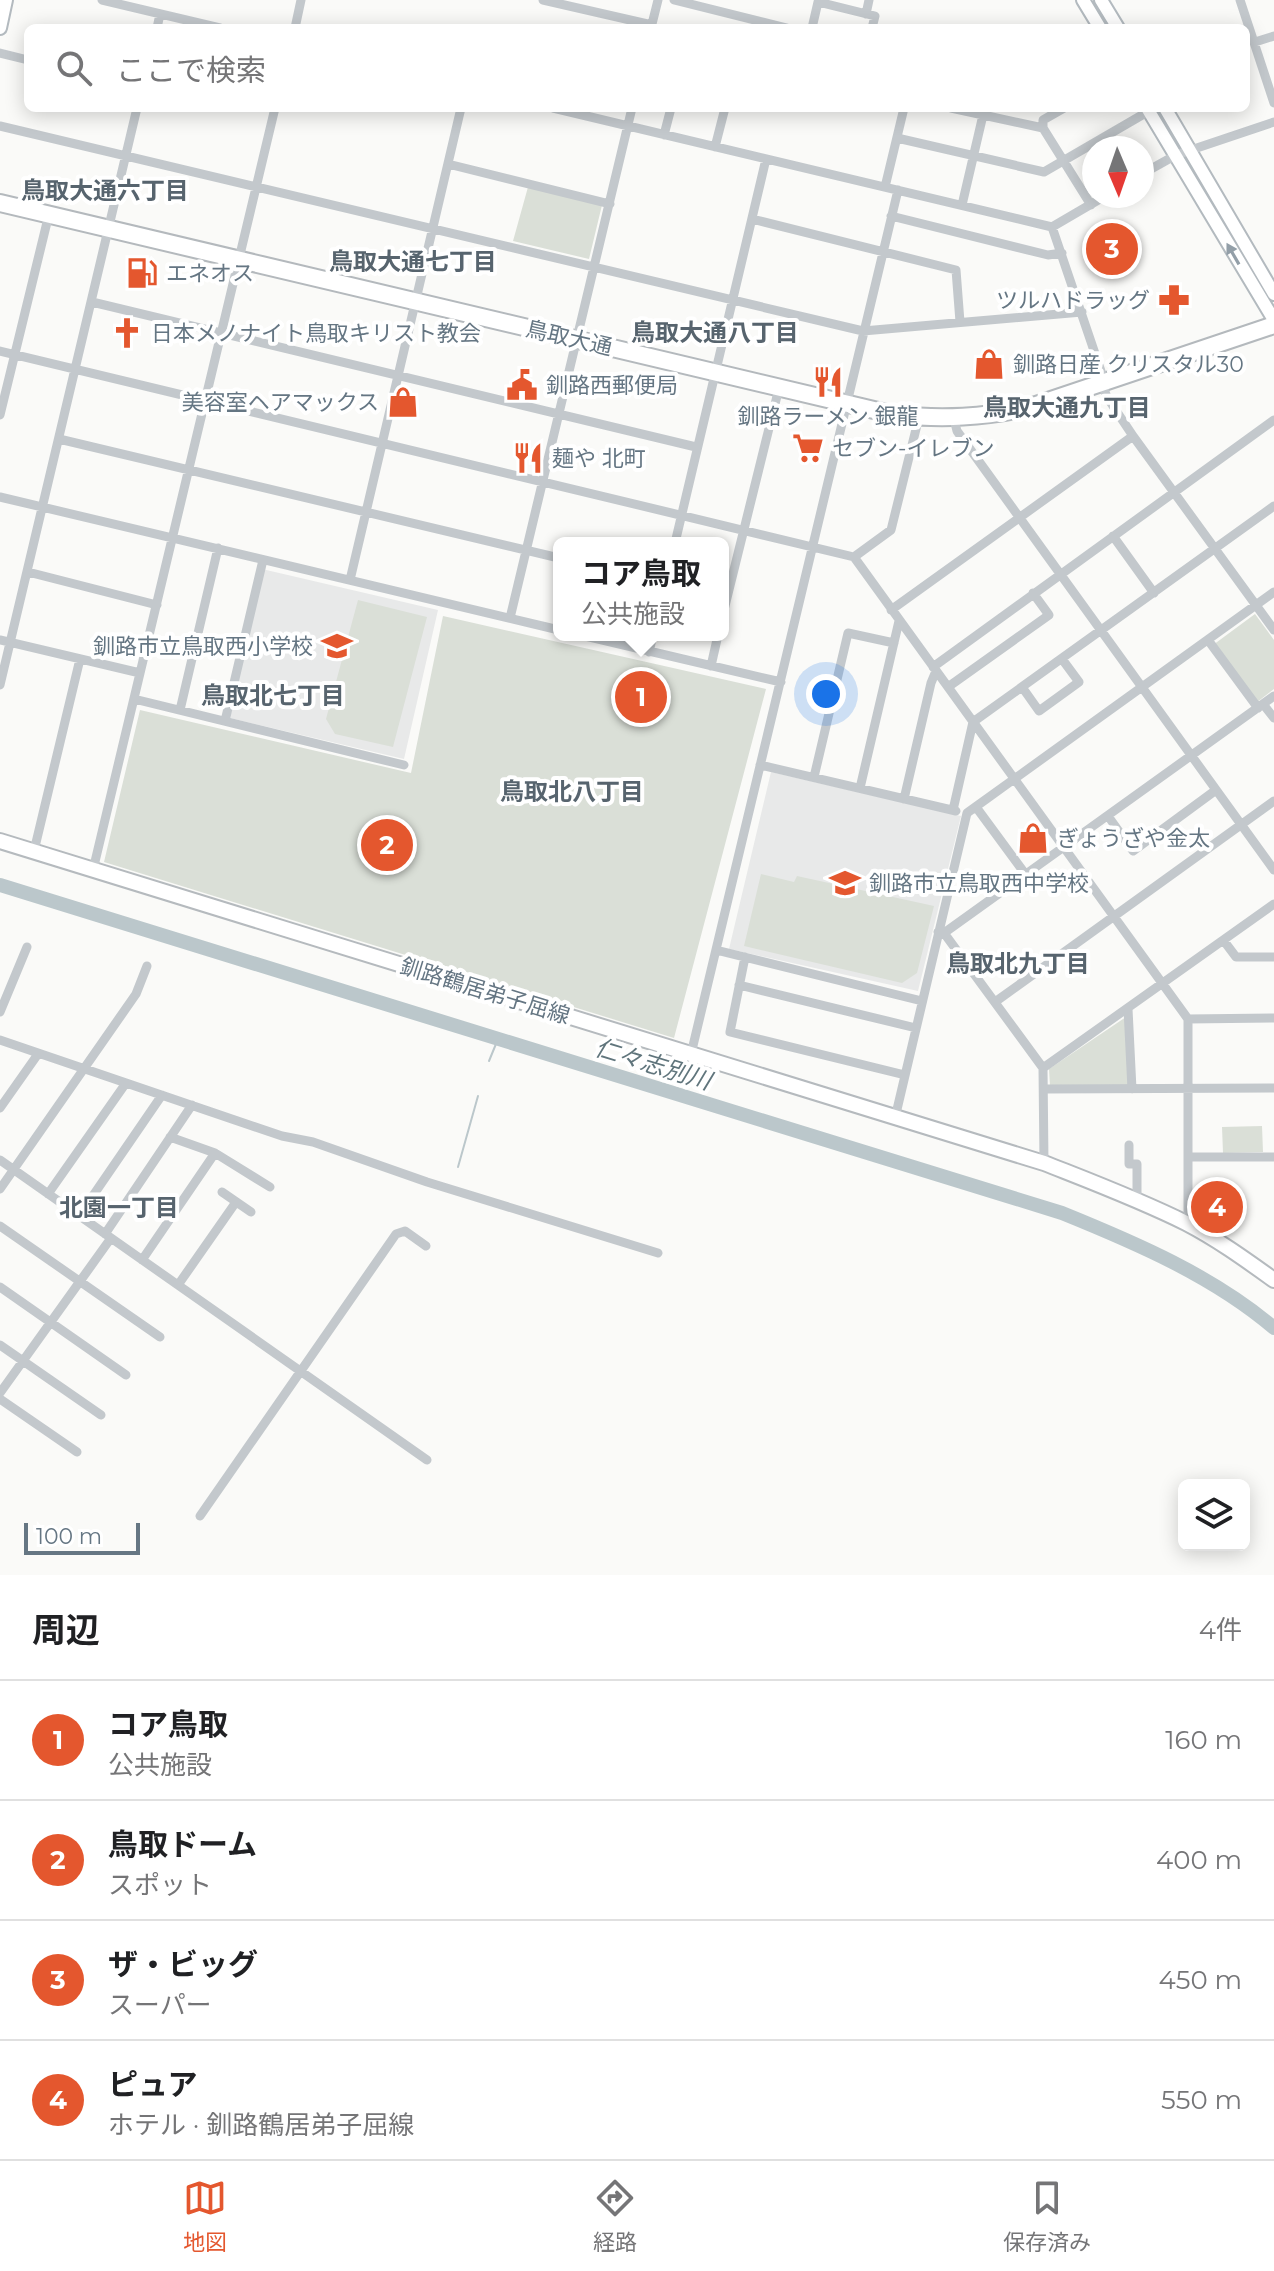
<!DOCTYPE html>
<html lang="ja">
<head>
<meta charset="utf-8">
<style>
	body { margin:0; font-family:Montserrat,"Noto Sans JP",sans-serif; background:#f6f6f6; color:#202124 }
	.controls { position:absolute; right:24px; bottom:24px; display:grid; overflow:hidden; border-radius:12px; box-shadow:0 4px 20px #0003 }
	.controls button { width:72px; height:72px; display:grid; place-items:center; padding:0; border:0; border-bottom:2px solid #e0e0e0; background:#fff; color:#202124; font:40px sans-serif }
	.compass { position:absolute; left:1082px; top:136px; width:72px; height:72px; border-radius:50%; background:#fff; box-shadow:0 4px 20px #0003; rotate:178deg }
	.scale { position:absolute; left:24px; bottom:20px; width:116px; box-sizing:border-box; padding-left:8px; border:4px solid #657683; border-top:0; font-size:22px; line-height:28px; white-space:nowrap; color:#657683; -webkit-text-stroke:6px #fff; paint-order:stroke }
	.you { position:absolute; left:826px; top:694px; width:28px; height:28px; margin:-20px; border:6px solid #fff; border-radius:50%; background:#1a73e8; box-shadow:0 0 0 12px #1a73e833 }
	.badge { display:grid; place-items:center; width:52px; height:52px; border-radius:50%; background:#e4572e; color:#fff; font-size:26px; font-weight:700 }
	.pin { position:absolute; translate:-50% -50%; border:4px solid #fff; box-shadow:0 2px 8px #0006 }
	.popup { position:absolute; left:553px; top:537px; width:176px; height:104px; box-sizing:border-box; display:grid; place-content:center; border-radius:12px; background:#fff; filter:drop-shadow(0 2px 6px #0005); font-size:26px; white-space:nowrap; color:#757577 }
	.popup b { font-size:30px; color:#202124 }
	.popup::after { content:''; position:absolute; left:50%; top:100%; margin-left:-16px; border:16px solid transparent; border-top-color:#fff }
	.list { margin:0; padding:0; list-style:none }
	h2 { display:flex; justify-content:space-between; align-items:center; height:104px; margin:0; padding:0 32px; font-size:34px }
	h2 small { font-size:26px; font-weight:400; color:#757577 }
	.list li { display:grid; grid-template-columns:52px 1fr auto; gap:24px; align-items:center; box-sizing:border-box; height:120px; padding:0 32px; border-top:2px solid #e0e0e0 }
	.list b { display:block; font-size:30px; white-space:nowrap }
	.list p { margin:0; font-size:26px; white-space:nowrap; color:#757577 }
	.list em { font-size:26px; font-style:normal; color:#757577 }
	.icon { flex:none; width:44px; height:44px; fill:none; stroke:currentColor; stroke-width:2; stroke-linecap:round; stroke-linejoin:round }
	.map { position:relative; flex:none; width:1274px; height:1575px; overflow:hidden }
	.search { position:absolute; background:#fff; box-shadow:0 4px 20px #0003; left:24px; right:24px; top:24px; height:88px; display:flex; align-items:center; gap:20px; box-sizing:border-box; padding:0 28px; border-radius:12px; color:#757577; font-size:30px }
	.sheet { height:584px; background:#fff }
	nav { display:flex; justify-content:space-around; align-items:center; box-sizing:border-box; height:112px; border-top:2px solid #e0e0e0; background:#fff; font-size:22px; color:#757577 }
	nav a { display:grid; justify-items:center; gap:4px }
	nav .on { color:#e4572e }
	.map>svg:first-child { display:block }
	.built { fill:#e8e9e9 }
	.green { fill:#dadfd7 }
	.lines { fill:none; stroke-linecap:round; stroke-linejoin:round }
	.stream { stroke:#bbc7cb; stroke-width:2 }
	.river { stroke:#bbc7cb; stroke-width:14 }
	.secondary-casing { stroke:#b3babf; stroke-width:16 }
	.primary-casing { stroke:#b5babe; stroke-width:18 }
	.highway-casing { stroke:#b4b9bd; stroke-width:20 }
	.street { stroke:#c3c8cc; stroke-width:9 }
	.secondary { stroke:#fff; stroke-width:12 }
	.primary { stroke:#fff; stroke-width:14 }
	.highway { stroke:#fff; stroke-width:16 }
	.oneway { fill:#939fa8 }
	.labels { text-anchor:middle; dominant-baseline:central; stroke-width:8; stroke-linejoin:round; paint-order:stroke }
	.poi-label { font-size:22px; fill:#657683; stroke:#fff; text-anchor:start }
	.street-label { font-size:22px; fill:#657683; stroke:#fff }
	.neighbourhood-label { font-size:24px; font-weight:bold; fill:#57646e; stroke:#fff }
	.water-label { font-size:24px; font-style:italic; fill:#60757c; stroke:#fff }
</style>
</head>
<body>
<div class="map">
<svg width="1274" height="1575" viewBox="0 0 1274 1575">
	<rect width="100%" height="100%" fill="#fafaf8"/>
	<path class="built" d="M262,569l176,41 -34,149 -174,-41z
		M771,772l190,44 -43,175 -189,-42z"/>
	<path class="green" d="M528,187l74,18 -13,54 -76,-18z
		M358,600l69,17 -34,130 -58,-13 -9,-15z
		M1255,614l19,26v49l-18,14 -43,-58z
		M443,616l323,73 -92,349 -570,-176 36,-152 271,63z
		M761,874l33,8 3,-6 137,30 -17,67 -15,10 -158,-37z
		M1126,1017l3,68 -79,1 -1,-17z
		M1262,1126l1,26 -40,1 -1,-26z"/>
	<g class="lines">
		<path class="stream" d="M489,1061l9,-22
			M458,1167l20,-71"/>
		<path class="river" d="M0,885l1062,328c74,30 151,63 212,115"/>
		<defs>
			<path id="secondary" d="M1083,0l17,28
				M1101,0l17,28
				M0,28l6,-28
				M1147,108l127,212
				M1165,108l109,186"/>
			<path id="primary" d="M0,841l1044,322c48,19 96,37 142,60 31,16 60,37 88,57"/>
			<path id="highway" d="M0,203l895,212c47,4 89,3 135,-8l244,-82"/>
		</defs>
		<use href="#secondary" class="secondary-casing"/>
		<use href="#primary" class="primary-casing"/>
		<use href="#highway" class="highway-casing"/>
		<path class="street" d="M102,0l118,28
			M543,0l109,25
			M674,0l113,28
			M1240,0l34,103
			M866,14l3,-14
			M157,28l3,-14
			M295,28l6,-28
			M651,28l7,-28
			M812,28l6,-26 57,14 -3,12
			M1255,42l19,-6
			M0,53l28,7
			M553,108l499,119 53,-31
			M951,108l92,20v-8l21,-12
			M0,126l863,205 219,-19
			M1043,128l48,77
			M664,135l7,-27
			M897,138l147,34 105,-61
			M715,147l10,-39
			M448,164l162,40
			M1142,174l34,-19 98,-33
			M885,187l19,-79
			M962,205l21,-90
			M891,216l157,39 14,-2
			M752,219l204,51 4,52
			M1052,227l53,156
			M92,302l604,145
			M0,351l854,206 334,462v205
			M1102,384l5,13 26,39 141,194
			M0,415l49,-201
			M954,419l3,12 317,439
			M59,439l500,119
			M0,497l559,133
			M1113,536l41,57
			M675,543l91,-384
			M854,557l37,-27 28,-113
			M28,572l129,33
			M350,580l111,-472
			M891,610l242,-174
			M723,614l56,-226
			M510,618l122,-510
			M581,635l200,47
			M0,640l140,33
			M1208,640l50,68
			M649,652l4,-17
			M711,666l7,-31
			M933,667l341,-247
			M0,685l137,-577
			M948,687l101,-72 -16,-22
			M1022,687l17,24 40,-29 -17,-23
			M134,699l270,66
			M1263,704l11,14
			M180,710l38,-162
			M225,721l38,-161
			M760,765l196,46
			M814,777l34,-144 46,10
			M860,788l39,-167
			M904,799l27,-116 5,-12
			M976,807l50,68
			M953,810l20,-88 301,-216
			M1108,816l25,35 83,-61
			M34,851l46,-192
			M93,870l182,-762
			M938,932l6,1 99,135 1,95
			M944,933l330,-237
			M1224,941l12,16h38
			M716,950l206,51
			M745,957l-15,75 175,43
			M739,985l177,43
			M995,1002l279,-201
			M1128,1009l4,80
			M0,1012l27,-65
			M1188,1019l86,-1
			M0,1040l282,96 31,6 114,40 231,71
			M691,1054l207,-864
			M1043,1068l231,-164
			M1045,1089l229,-1
			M0,1108l38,-54
			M895,1118l72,-305 307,-221
			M170,1137l45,16 55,34
			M1129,1145v19h8v36
			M1188,1157h86
			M0,1160l427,300
			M0,1189l136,-195 11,-28
			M222,1192l29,20
			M48,1194l78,-111
			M79,1216l83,-121
			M0,1226l160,111
			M105,1234l87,-129
			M142,1260l73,-107
			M178,1285l58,-83
			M0,1287l126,88
			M0,1345l101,70
			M0,1393l111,-155
			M0,1399l77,53
			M200,1516l196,-282 9,-3 21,15"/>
		<use href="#secondary" class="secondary"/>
		<use href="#primary" class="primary"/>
		<use href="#highway" class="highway"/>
	</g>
	<defs><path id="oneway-solid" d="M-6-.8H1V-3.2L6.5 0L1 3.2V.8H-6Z" transform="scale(2)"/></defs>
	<use class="oneway" href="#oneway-solid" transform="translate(1233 254) rotate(-120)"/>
	<defs>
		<symbol id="fuel-bare" viewBox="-9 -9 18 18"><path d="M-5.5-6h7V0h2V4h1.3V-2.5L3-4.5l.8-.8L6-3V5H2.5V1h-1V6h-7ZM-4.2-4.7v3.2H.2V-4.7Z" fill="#e4572e" stroke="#fff" stroke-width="2.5" paint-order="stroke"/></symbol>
		<symbol id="pharmacy-bare" viewBox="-9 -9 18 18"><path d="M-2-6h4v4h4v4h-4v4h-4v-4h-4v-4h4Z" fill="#e4572e" stroke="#fff" stroke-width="2.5" paint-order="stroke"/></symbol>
		<symbol id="church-bare" viewBox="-9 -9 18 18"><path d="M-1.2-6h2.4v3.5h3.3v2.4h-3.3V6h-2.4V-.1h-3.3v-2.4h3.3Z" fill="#e4572e" stroke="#fff" stroke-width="2.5" paint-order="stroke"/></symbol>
		<symbol id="shop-bare" viewBox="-9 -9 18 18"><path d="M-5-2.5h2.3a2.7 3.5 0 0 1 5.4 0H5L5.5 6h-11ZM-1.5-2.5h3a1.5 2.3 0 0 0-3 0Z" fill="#e4572e" stroke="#fff" stroke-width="2.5" paint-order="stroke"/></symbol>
		<symbol id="restaurant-bare" viewBox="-9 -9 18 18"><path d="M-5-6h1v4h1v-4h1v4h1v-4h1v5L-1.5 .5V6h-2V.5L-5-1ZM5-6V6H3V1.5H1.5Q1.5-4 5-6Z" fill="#e4572e" stroke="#fff" stroke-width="2.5" paint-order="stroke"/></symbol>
		<symbol id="civic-bare" viewBox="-9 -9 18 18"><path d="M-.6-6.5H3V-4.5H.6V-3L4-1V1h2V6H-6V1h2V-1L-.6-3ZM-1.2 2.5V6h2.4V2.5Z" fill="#e4572e" stroke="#fff" stroke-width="2.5" paint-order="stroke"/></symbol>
		<symbol id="supermarket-bare" viewBox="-9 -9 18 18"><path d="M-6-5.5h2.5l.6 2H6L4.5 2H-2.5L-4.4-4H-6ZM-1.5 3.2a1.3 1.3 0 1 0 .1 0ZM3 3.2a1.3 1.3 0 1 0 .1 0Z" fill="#e4572e" stroke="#fff" stroke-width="2.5" paint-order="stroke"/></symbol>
		<symbol id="school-bare" viewBox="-9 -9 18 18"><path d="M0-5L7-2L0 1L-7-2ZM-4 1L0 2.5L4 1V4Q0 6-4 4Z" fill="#e4572e" stroke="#fff" stroke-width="2.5" paint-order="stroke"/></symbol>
	</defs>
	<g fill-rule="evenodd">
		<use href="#fuel-bare" x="120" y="251" width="44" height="44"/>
		<use href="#pharmacy-bare" x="1152" y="278" width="44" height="44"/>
		<use href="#church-bare" x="105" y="311" width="44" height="44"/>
		<use href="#shop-bare" x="967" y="342" width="44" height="44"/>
		<use href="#restaurant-bare" x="806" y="360" width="44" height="44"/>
		<use href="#civic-bare" x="500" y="363" width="44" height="44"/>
		<use href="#shop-bare" x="381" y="380" width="44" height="44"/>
		<use href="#supermarket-bare" x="786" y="426" width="44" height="44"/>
		<use href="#restaurant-bare" x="506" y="436" width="44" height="44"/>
		<use href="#school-bare" x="315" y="624" width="44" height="44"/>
		<use href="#shop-bare" x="1011" y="816" width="44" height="44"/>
		<use href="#school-bare" x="823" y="861" width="44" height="44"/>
	</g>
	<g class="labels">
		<g class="poi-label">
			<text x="166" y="273">エネオス</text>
			<text x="1150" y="300" text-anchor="end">ツルハドラッグ</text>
			<text x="151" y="333">日本メノナイト鳥取キリスト教会</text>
			<text x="1013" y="364">釧路日産 クリスタル30</text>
			<text x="546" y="385">釧路西郵便局</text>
			<text x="379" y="402" text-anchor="end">美容室ヘアマックス</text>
			<text x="828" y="416" text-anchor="middle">釧路ラーメン 銀龍</text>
			<text x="832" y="448">セブン-イレブン</text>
			<text x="552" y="458">麺や 北町</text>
			<text x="313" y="646" text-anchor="end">釧路市立鳥取西小学校</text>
			<text x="1057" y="838">ぎょうざや金太</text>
			<text x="869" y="883">釧路市立鳥取西中学校</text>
		</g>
		<g class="street-label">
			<text transform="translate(569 338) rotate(13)">鳥取大通</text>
			<text transform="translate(485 991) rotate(17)">釧路鶴居弟子屈線</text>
		</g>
		<g class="neighbourhood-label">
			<text x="105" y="190">鳥取大通六丁目</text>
			<text x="413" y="261">鳥取大通七丁目</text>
			<text x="715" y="332">鳥取大通八丁目</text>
			<text x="1067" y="407">鳥取大通九丁目</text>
			<text x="273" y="695">鳥取北七丁目</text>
			<text x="572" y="791">鳥取北八丁目</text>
			<text x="1018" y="963">鳥取北九丁目</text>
			<text x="119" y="1207">北園一丁目</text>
		</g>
		<g class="water-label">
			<text transform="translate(653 1064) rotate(17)">仁々志別川</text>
		</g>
	</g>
</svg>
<div class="controls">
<button><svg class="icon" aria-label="layers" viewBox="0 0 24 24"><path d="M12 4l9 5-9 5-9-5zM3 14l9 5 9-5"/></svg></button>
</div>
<svg class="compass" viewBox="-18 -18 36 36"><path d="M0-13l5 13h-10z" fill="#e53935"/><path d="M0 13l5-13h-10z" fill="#757577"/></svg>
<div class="scale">100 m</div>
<div class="you"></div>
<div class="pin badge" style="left:641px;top:697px">1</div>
<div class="popup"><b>コア鳥取</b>公共施設</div>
<div class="pin badge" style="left:387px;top:845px">2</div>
<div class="pin badge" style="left:1112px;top:249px">3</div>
<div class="pin badge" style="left:1217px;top:1207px">4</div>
<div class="search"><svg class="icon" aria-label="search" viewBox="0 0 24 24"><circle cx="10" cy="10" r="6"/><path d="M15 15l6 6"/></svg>ここで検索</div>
</div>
<section class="sheet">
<h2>周辺<small>4件</small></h2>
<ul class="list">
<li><span class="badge">1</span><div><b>コア鳥取</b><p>公共施設</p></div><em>160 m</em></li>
<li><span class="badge">2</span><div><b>鳥取ドーム</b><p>スポット</p></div><em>400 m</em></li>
<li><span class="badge">3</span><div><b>ザ・ビッグ</b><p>スーパー</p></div><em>450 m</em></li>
<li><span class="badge">4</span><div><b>ピュア</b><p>ホテル · 釧路鶴居弟子屈線</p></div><em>550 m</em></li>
</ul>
</section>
<nav>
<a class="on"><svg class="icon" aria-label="map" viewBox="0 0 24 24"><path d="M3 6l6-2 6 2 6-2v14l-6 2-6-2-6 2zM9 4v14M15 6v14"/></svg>地図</a>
<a><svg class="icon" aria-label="directions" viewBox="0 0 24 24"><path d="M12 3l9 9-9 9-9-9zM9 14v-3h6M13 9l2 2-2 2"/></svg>経路</a>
<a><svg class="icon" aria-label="saved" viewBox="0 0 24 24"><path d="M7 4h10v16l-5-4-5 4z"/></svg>保存済み</a>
</nav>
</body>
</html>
